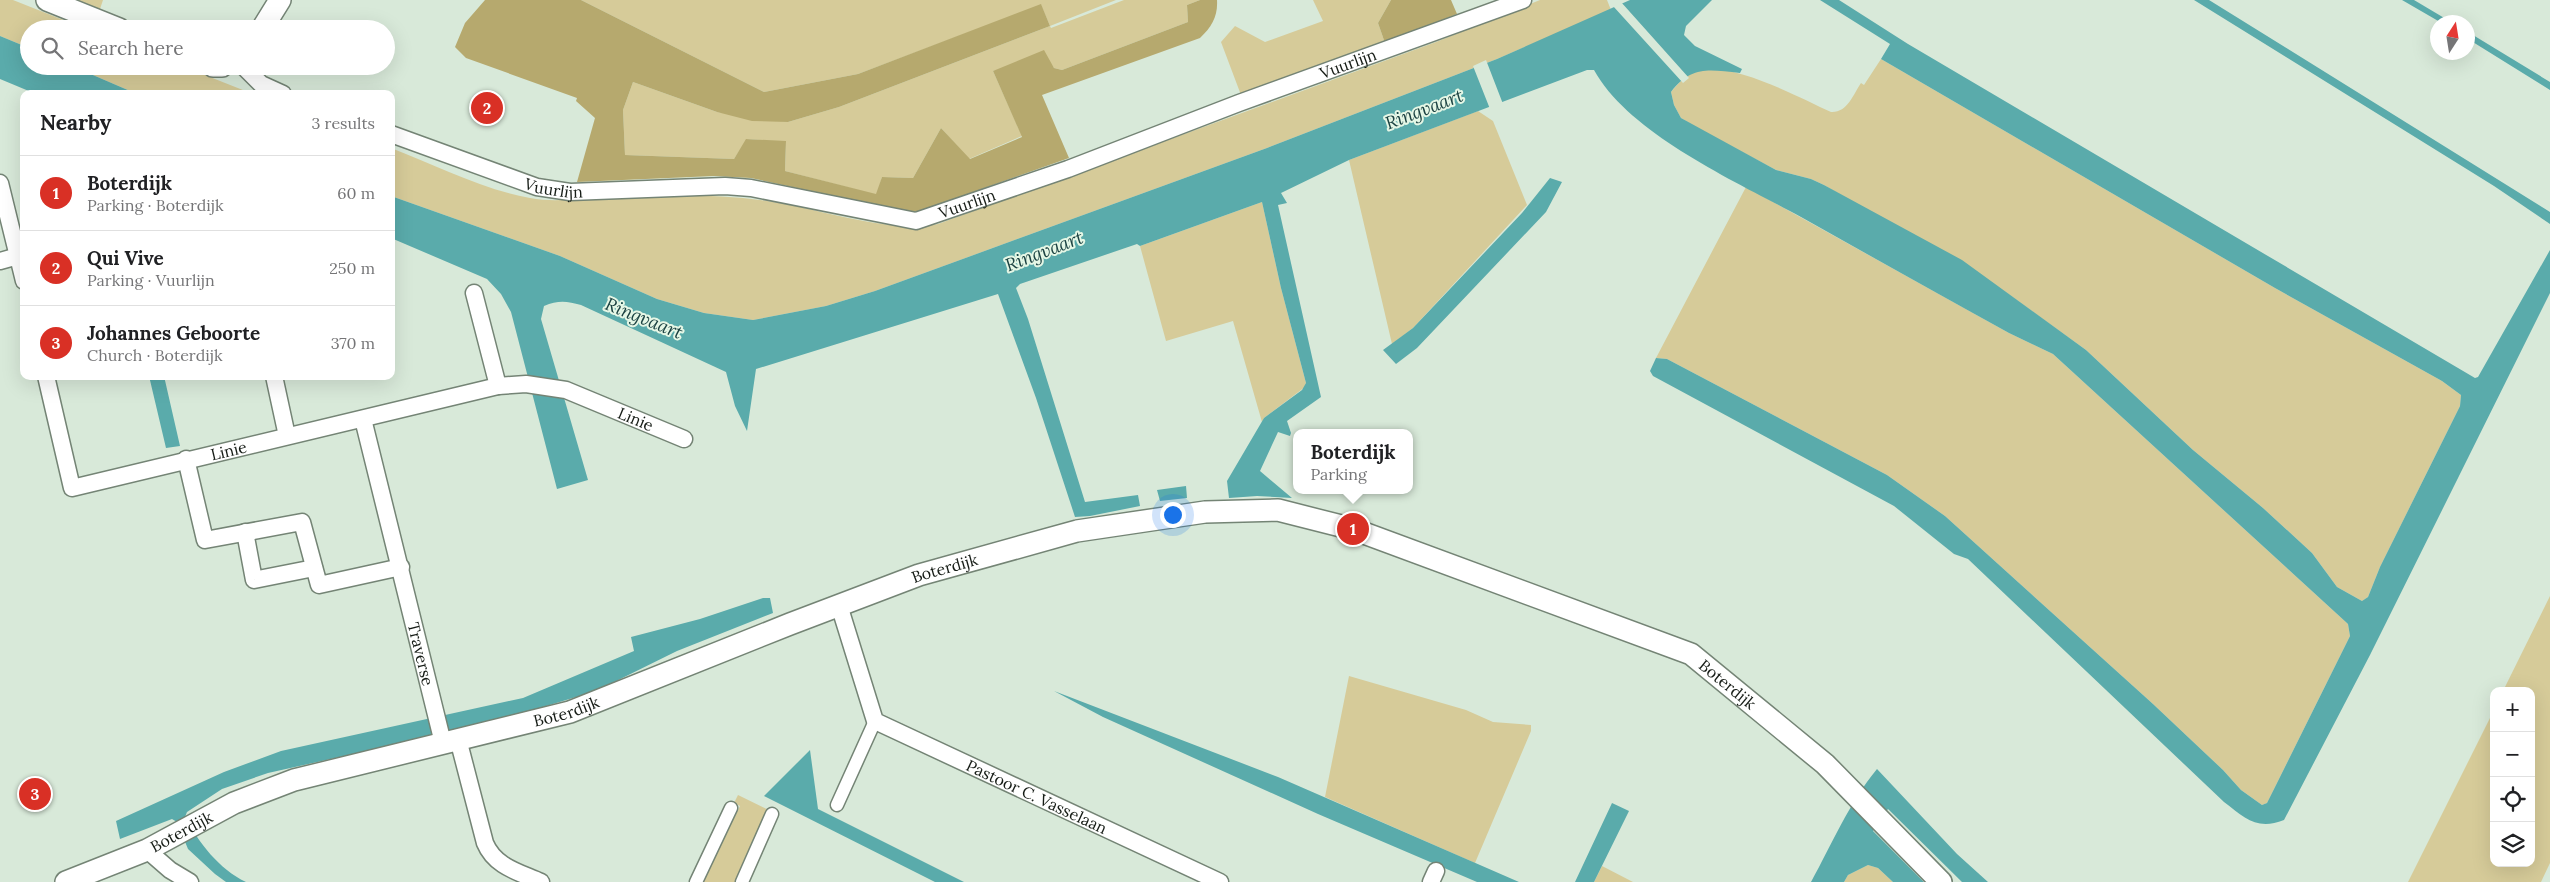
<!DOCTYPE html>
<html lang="en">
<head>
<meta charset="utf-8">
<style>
	body { margin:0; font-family:Lora,serif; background:#f2f2f2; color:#202124 }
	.controls { position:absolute; right:15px; bottom:15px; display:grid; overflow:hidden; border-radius:10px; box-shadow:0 5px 20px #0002 }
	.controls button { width:45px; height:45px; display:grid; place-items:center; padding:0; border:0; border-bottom:1px solid #e0e0e0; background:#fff; color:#202124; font:25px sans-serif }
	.compass { position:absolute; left:2430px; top:15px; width:45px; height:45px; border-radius:50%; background:#fff; box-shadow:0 5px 20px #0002; rotate:12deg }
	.you { position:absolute; left:1172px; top:514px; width:18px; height:18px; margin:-12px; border:4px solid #fff; border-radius:50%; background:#1a73e8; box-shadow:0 0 0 8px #1a73e833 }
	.badge { display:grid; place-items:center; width:32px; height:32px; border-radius:50%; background:#d93025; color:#fff; font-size:16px; font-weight:700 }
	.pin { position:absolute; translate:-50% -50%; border:2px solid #fff; box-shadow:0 1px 5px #0006 }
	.popup { position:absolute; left:1293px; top:429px; width:120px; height:65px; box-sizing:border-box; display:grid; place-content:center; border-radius:10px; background:#fff; filter:drop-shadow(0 1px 4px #0005); font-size:16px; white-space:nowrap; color:#757577 }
	.popup b { font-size:19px; color:#202124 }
	.popup::after { content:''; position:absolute; left:50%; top:100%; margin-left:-10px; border:10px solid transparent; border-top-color:#fff }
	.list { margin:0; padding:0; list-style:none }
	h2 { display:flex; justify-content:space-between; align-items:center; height:65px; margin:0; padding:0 20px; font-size:21px }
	h2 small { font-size:16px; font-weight:400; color:#757577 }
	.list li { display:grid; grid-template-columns:32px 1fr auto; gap:15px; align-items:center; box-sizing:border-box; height:75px; padding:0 20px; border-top:1px solid #e0e0e0 }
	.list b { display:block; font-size:19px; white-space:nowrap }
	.list p { margin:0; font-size:16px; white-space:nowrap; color:#757577 }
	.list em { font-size:16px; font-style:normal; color:#757577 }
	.icon { flex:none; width:28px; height:28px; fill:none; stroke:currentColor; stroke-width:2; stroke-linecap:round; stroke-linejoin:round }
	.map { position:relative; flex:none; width:2550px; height:882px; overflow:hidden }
	.search { position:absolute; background:#fff; box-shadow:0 5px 20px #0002; left:20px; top:20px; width:375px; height:55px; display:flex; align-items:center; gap:12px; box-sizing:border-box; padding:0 18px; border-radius:28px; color:#757577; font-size:19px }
	.panel { position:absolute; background:#fff; box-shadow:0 5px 20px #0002; left:20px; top:90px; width:375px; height:290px; border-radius:10px }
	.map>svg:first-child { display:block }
	.green { fill:#d6cb99 }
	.forest { fill:#b6a96e }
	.water { fill:#5aabab }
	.pier { fill:#d8e9d9 }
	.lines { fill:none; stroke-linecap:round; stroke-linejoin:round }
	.pedestrian-casing { stroke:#748475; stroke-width:15 }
	.minor-casing { stroke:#748475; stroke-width:19 }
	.tertiary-casing { stroke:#748475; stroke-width:24 }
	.pedestrian { stroke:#fff; stroke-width:12 }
	.minor { stroke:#fff; stroke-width:16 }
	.tertiary { stroke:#fff; stroke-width:21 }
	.labels { text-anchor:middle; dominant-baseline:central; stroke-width:4; stroke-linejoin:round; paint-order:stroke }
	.street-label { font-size:16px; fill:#161c16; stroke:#e5f7e6 }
	.water-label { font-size:18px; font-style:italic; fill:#1b4242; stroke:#e5f7e6 }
</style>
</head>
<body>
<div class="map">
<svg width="2550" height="882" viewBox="0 0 2550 882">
	<rect width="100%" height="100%" fill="#d8e9d9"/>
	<path class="green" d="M0,0h13l73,29h-57v19l-29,-12z
		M70,0h33l-4,12z
		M581,0h535l-66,26 1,2 73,-28h76l-13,5 1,17 -126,48 -8,-2 -3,-4 -58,7 29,65 -53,23 -28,-31 -28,50 -31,-1 -5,18 -92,-24 1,-29 -39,-3 -13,20 -109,-4 -2,-45 10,-28 84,30 71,10 51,-15 211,-81 -9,-21 -183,69 -94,18z
		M1313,0h78l-13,23 7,20 -144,52 -20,-53 14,-16 30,16 58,-21z
		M1540,0h67l4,10 -114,49 -230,89 -392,143 -49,15 -73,14 -49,-7 -47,-14 -97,-43 -169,-60v-48c44,17 93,42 139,50 25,5 53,0 79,-1 53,-2 105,-4 158,4 56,8 115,32 171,23l498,-182z
		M1881,59l394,229 167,93 19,14 -1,11 -80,161 -12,30 -6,4 -25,-14 -25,-34 -49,-45 -70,-58 -107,-100 -82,-59 -180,-106 -13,-6 -35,-9 -77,-41 -18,-11 -7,-13 -3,-13c5,-6 12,-14 19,-19 32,-18 110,25 141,39 16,1 22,-17 30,-29l3,2z
		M72,66h110l71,28h-116z
		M1478,111l15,10 34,84 -114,123 -21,16 -43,-184z
		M1746,187l263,146 44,21 295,270 2,12 -83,167 -5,2 -21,-15 -18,-20 -70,-66 -208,-188 -58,-41 -220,-116 -11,-1z
		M1262,202l19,86 25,95 -1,4 -41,31 -2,4 -29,-101 -67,20 -26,-95z
		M2550,596v267l-9,19h-133l86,-172v153h37v-172h-28z
		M1349,676l117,34 27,12 38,3v6l-56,132 -150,-66z
		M738,795l39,19 -39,68h-35l37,-76 -6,-3z
		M1868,865l10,3 15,14h-49l4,-7z
		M1602,866l31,16h-39z"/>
	<path class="forest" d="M485,0h96l183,92 94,-18 183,-70 9,22 -211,81 -51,15 -36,-1 -35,-9 -84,-30 -10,28 2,45 109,4 12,-20 40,2 -1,30 91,23 6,-17 31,1 28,-50 29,31 52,-22 -29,-66 51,-21 10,18 8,2 126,-48 -1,-17 13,-5h17c1,16 -5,27 -17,38l-158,57 27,63 -152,54 -32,-5 -134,-29 -37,-2 -137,6 18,-64 -19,-17 1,-3 -111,-40 -11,-11 10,-24z
		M1391,0h60l6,14 -72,29 -7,-20z"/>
	<path class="water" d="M1630,0h82l-26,26 -2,9 11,11 47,23 -2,4c-31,-3 -48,-8 -69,19l3,13 7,13 95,52 35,9 13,6 138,75 124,90 107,100 70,58 49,45 25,34 25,14 6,-4 12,-30 80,-161 1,-11 -19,-14 -167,-93 -394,-229 9,-15 -70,-44h19l69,44 567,334 3,-1 72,-127v43l-180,362 -86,165c-27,11 -39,-2 -60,-18l-256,-243 -14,-5 -60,-48 -241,-130 -3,-5 6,-13 11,1 220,116 58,41 208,188 70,66 18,20 21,15 5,-2 9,-18 74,-149 -2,-12 -295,-270 -44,-21c-70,-39 -139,-77 -208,-116 -64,-35 -172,-83 -207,-147h-7l-238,90 -68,33 6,10 -9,2 43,192 -34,24 4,12 -1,3 -12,-4 -18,39 32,27 -35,-2 -28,2 -2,-17 37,-63 38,-28 4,-7 -25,-95 -19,-86 -122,44 -3,-2 -117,40 -4,4 12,31 57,183 53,-7 2,11 -50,10 -15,1 -39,-119 -38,-104 -242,75 -9,62 -12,-25 -9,-34 -145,-67c-14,-4 -23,-5 -37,1l-3,13 47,161 -31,9 -46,-177 -10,-18 -14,-15 -96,-41v-42l169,60 97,43 47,14 49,7 73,-14 49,-15 392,-143 230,-89z
		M2194,0h15l341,212v12l-56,-38z
		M2402,0h12l37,22h-11z
		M2468,32l82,50v8l-82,-51z
		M0,36l29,12v18h43l65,28h-101l-36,-15z
		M1550,178l12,4 -16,30 -129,136 -21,16 -13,-14 30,-22 109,-115z
		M149,376h15l16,70 -14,2z
		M1186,486l1,12 -27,3 -3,-11z
		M763,598h7l3,15 -96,38 -81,40 -113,34 -215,48 -46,16 -35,23 -2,5c14,26 34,52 61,65h-20l-11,-8 -27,-25 -11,-27 -5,-3 -52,20 -4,-18 108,-49 57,-21 242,-53 111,-47 -3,-14 69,-18z
		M1054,691l224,86 241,105h-42l-159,-68 -215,-97z
		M810,750l8,59 146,73h-29l-171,-86z
		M1877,769l80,85 31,28h-26l-74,-73 -15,22 51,51h-31l-15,-14 -10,-3 -20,10 -4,7h-33c21,-38 38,-79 66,-113z
		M1612,803l17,8 -35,71h-19z"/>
	<path class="pier" d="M1621,2l68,76 -6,5 -70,-77z
		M1486,60l17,44 -13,5 -17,-43z"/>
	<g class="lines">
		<defs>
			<path id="pedestrian" d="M837,805l38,-84
				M696,882l35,-74
				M742,882l30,-68"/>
			<g id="minor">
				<path d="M243,66l18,18 22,10"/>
				<path id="s1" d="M391,134l146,53 33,5 155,-6 26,2 165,33 152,-52 171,-66 284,-103"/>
				<path d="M0,183l24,98"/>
				<path d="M0,261l18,-5"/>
				<path id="s2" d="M46,376l26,112 426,-102 -24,-93"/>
				<path d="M274,376l13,60"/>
				<path id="s3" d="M498,386l28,-2 40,6 118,49"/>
				<path id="s4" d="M363,419l80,324"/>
				<path d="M186,459l19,81 97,-18 17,63 82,-18"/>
				<path d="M245,532l9,48 60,-12"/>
				<path id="s5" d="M839,605l36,116 345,161"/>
				<path d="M458,739l27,104c10,24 34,29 56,39"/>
				<path d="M147,850l23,20 20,12"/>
				<path d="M1431,882l5,-11"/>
			</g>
			<g id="tertiary">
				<path d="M47,0l72,29"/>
				<path d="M262,29l18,-29"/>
				<path d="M213,66h9"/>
				<path id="s6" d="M66,882l81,-32 87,-47 60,-23 276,-68 220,-88 129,-49 158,-44 128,-19 73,-2 75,19 338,125 134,110 116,118"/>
			</g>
		</defs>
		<use href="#pedestrian" class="pedestrian-casing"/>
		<use href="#minor" class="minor-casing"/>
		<use href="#tertiary" class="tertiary-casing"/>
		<use href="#pedestrian" class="pedestrian"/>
		<use href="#minor" class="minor"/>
		<use href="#tertiary" class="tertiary"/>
	</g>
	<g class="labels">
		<g class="street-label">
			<text stroke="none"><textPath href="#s1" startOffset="998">Vuurlijn</textPath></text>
			<text stroke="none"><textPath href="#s1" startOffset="172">Vuurlijn</textPath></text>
			<text stroke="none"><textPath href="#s1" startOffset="592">Vuurlijn</textPath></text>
			<text stroke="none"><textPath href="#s3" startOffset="144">Linie</textPath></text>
			<text stroke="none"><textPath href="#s2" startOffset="276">Linie</textPath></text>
			<text stroke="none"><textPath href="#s6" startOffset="936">Boterdijk</textPath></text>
			<text stroke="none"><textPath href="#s4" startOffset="242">Traverse</textPath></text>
			<text stroke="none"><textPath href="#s6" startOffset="1761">Boterdijk</textPath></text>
			<text stroke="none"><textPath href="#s6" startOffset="531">Boterdijk</textPath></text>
			<text stroke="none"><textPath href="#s5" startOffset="300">Pastoor C. Vasselaan</textPath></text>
			<text stroke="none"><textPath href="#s6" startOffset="126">Boterdijk</textPath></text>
		</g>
		<g class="water-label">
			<text transform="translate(1424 109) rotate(-21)">Ringvaart</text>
			<text transform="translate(1044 251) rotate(-21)">Ringvaart</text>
			<text transform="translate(644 318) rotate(22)">Ringvaart</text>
		</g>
	</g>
</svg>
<div class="controls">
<button>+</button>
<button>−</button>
<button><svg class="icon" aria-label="locate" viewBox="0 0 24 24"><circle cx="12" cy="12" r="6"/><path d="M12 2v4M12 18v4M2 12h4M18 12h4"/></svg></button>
<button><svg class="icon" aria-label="layers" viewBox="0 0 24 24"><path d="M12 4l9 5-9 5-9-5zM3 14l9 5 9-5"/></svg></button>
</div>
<svg class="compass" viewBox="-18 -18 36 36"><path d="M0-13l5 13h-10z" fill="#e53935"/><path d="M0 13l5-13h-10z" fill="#757577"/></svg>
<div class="you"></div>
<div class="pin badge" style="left:1353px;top:529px">1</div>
<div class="popup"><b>Boterdijk</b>Parking</div>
<div class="pin badge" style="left:487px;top:108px">2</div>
<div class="pin badge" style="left:35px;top:794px">3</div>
<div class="search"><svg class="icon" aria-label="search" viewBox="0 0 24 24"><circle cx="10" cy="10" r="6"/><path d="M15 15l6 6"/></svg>Search here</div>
<section class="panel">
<h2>Nearby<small>3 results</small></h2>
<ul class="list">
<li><span class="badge">1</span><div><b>Boterdijk</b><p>Parking · Boterdijk</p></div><em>60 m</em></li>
<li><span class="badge">2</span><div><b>Qui Vive</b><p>Parking · Vuurlijn</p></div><em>250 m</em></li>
<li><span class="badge">3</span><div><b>Johannes Geboorte</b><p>Church · Boterdijk</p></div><em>370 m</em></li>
</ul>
</section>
</div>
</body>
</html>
